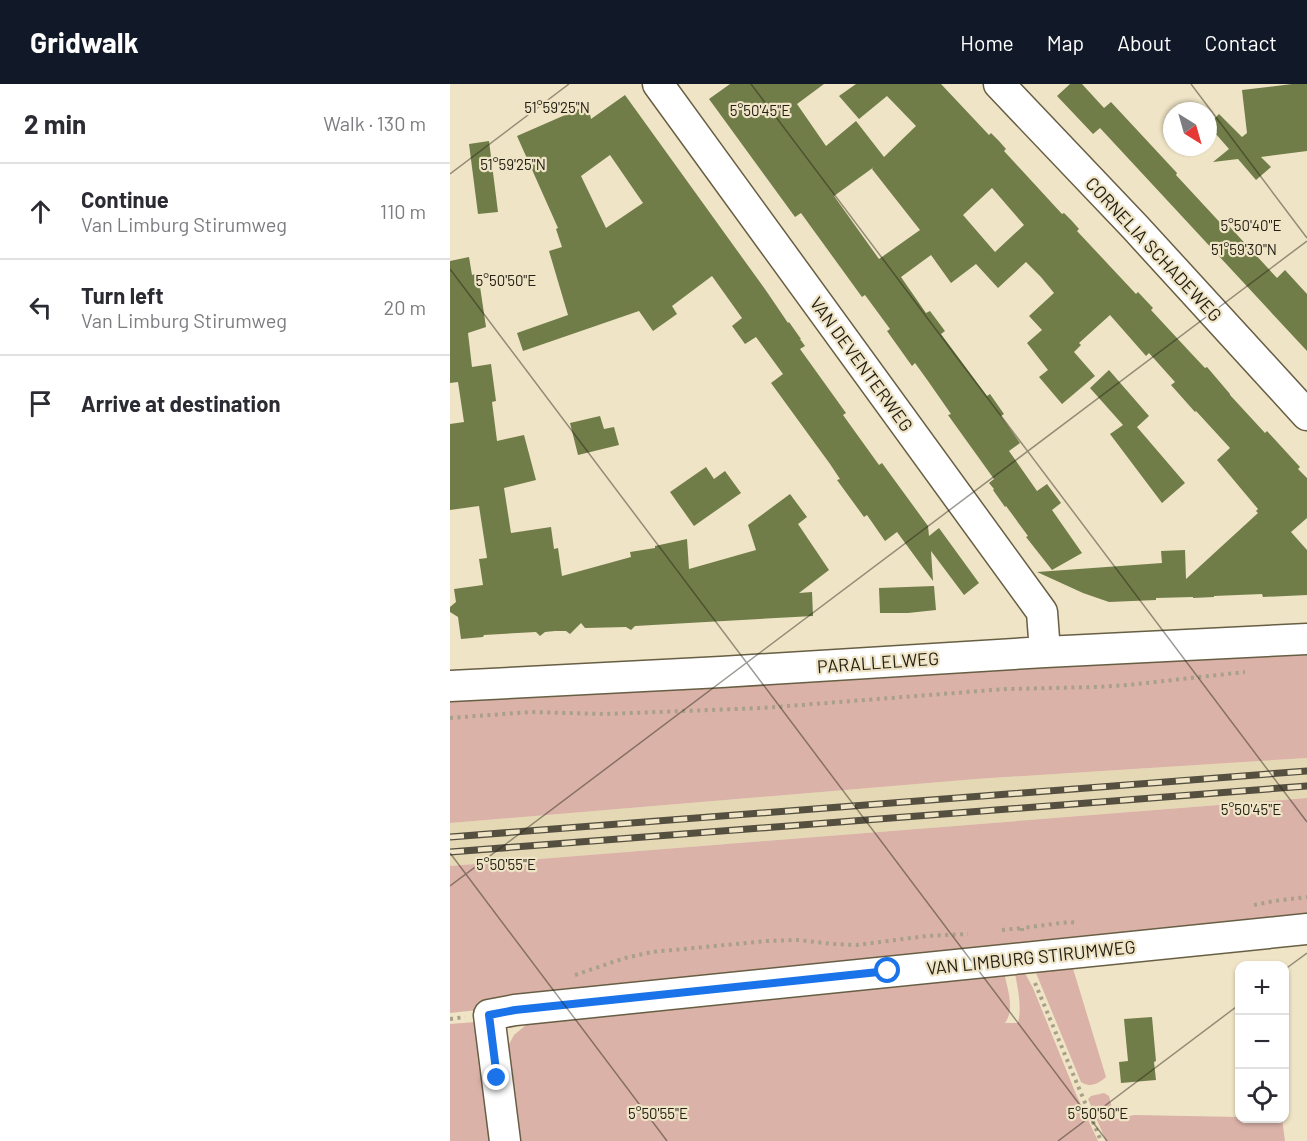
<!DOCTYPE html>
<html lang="en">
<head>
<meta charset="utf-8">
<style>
	body { margin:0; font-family:Barlow,sans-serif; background:#f2f2f3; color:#2b2b33 }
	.controls { position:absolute; right:18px; bottom:18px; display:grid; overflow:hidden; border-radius:12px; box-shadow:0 2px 4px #0004 }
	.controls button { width:54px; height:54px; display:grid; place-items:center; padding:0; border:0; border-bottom:2px solid #e1e1e2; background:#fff; color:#2b2b33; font:30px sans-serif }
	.compass { position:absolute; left:713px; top:18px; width:54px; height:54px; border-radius:50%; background:#fff; box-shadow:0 2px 4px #0004; rotate:143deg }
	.stop { position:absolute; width:18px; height:18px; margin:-14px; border:4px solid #1a73e8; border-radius:50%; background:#fff }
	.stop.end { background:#1a73e8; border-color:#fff; box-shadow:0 2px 6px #0008 }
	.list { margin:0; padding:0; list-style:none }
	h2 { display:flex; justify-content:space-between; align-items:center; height:78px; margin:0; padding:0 24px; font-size:26px }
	h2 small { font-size:20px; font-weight:400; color:#7c7c81 }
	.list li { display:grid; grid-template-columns:39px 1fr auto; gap:18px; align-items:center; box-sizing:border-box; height:96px; padding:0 24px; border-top:2px solid #e1e1e2 }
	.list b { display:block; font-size:22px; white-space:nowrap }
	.list p { margin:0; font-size:20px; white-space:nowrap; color:#7c7c81 }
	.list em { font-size:20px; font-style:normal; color:#7c7c81 }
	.icon { flex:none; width:33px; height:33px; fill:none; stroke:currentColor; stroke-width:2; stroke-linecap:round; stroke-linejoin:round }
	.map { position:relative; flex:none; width:857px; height:1057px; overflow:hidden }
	header { display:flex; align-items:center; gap:36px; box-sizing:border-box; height:84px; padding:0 30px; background:#111827; color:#fff }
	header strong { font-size:28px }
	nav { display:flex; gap:33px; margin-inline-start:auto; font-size:21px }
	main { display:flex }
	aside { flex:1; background:#fff }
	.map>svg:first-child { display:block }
	.built { fill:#e5d8b4 }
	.green { fill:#dab2a8 }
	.building { fill:#707d48; fill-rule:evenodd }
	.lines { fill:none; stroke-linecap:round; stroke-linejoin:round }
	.minor-casing { stroke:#675e44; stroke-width:33 }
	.path { stroke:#a9a089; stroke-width:4; stroke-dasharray:3 4.5; stroke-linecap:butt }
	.minor { stroke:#fff; stroke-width:30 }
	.rail-casing { stroke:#554f40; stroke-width:7 }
	.rail { stroke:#efe4c6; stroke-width:4.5; stroke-dasharray:14; stroke-linecap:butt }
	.route { stroke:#1a73e8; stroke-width:8 }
	.ticks { fill:none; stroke:#242015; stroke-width:1.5; stroke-opacity:0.45 }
	.labels { text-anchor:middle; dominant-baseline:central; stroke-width:4.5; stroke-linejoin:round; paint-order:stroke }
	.street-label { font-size:18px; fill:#242015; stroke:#efe4c6 }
	.ticks-label { font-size:15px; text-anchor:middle; fill:#242015; stroke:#efe4c6; stroke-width:4.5; stroke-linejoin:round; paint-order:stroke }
</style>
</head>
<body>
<header>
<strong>Gridwalk</strong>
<nav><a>Home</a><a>Map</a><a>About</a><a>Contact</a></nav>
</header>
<main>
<aside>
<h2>2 min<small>Walk · 130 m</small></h2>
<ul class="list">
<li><svg class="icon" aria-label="ahead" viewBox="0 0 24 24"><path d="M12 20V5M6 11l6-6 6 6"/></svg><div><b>Continue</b><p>Van Limburg Stirumweg</p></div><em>110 m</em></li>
<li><svg class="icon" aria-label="left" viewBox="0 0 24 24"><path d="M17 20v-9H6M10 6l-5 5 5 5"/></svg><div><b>Turn left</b><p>Van Limburg Stirumweg</p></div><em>20 m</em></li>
<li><svg class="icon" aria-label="arrive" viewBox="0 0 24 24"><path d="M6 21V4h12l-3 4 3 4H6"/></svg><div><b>Arrive at destination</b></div></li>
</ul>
</aside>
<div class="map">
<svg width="857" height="1057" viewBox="0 0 857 1057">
	<rect width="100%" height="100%" fill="#efe4c6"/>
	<path class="built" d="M857,674v40l-857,68v-43l526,-44z"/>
	<path class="green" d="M857,565v109l-331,21 -526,44v-123z
		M857,714v122l-857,93v-147z
		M621,878l35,115c-8,7 -16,11 -25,5l-45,-109 2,-5z
		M553,884c3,17 13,40 2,55h13c4,-16 0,-33 -3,-50l4,-4 7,6 7,13 43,106 22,47h-583l-9,-91 8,-15 12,-10 15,-9z
		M26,938l18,119h-44v-117z
		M654,1009l5,3 5,20 3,3 17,-4 105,2 1,1 42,1 3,22h-179l-18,-42 3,-3z"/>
	<path class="building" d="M280,0h94l-27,20 29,42 30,-25 28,36 32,-31 -29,-30 -28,23 -20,-23 17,-12h85l48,51 2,-2 8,8 7,8 -2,2 58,63 2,-1 8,8 7,8 -2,2 59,63 2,-2 15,16 -2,2 38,41 16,17 2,-1 23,27v1l35,38 2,-2 33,36 -2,2 9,9v40l-16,14 16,18v45l-44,2 -1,-3 -48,2v1l-21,1v-1l-37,1v2l-47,2 -26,-9 -46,-21 125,-9 -1,-12 24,-1 1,29 72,-66 -2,-2 2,-2 -41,-49 13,-12 -34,-37 -1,1 -24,-27 4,-3 -26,-29 -3,3 -36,-41 -31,28 2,2 -7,7 21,24 -33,28 -23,-27 9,-7 -21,-27 15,-13 -13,-14 25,-23 -13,-16 -15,-15 -28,26 -22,-24 -25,19 -20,-28 -30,22 25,36 4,-2 15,20 -4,3 46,62 3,-2 14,20 -3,2 19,27 -11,8 28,40 10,-7 14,19 -9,7 30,43 -30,17 -26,-33 2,-1 -22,-30 -1,1 -12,-17 1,-1 -5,-6 5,-4 -46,-64 3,-1 -23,-33 -13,-18 -3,3 -25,-35 3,-2 -25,-34 -3,2 -61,-84 -6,4 -86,-118zM424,83l-2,2 48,61 -41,29 -45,-63zM542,104l32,37 -29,27 -32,-37z
		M620,0h12l22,24 7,-6 66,71 -1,2 50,54 3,-3 48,52 8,-8 22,24v57l-207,-223 -7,6 -36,-38z
		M842,0h15v67l-46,6 10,10 -15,13 -18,-21 -25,3 16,-13 -21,-24 11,-11 23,23 5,-4 -5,-43z
		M175,11l142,197 21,31 1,-1 12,17h-1l5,7 -5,3 46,64 -3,2 36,50 3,-2 46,63 1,10 10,-8 40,55 -15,12 -33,-44 2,30 -36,-49 -12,9 -18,-26 -3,2 -27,-37 3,-1 -10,-15 -59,-81 12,-9 -27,-37 -11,7 -13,-18 10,-8 -30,-42 -40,30 5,8 -24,17 -14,-20 -116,40 -6,-18 51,-18 -19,-64 13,-4 -6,-18 2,-1 -41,-92 71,-31 3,14zM160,71l33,48 -37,25 -25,-52z
		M39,57l9,71 -20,2 -9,-70z
		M19,173l3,18 6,-2 8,54 -18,6 4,34 19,-3 5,37 -4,1 5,39 27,-6 12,45 -32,8 7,45 40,-6 3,22 4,-1 4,28 69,-19 -1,-5 25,-4v-2l32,-7 2,30 67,-19 -8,-25 42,-31 17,23 -9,7 31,46 -30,23 13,-1 1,24 -178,10 -4,4 -5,-3 -41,1 -4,-5 -11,11 -4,-3h-11l-10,1 -5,4 -4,-4 -52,3 -1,2 -22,2 -3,-22 -8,-5v-5l6,-5 -2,-13 29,-4 -4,-26 8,-1 -8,-52 -29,4v-86l14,-2 -6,-40 -8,1v-122z
		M659,286l40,46 -12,11 48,56 -23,20 -52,-69 13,-9 -33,-37z
		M150,332l4,13 10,-2 5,18 -41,10 -8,-32z
		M256,383l8,12 11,-8 16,22 -47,33 -24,-34z
		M484,502l2,24 -28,3h-28l-1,-25z
		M702,933l4,44 -2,1 2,18 -35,3 -2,-21 9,-1 -4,-42z"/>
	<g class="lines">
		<defs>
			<path id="minor" d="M208,0l384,528 3,40
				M549,0l136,143 172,188
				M0,602l271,-14 324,-20 262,-13
				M55,1057l-16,-126 26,-5 792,-81"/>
		</defs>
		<use href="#minor" class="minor-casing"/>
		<path class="path" d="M0,634l80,-6 76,2 156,-6 244,-19 92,-2 30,-2 117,-13
			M804,821l20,-4 33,-4
			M552,846l20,-2
			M572,847v-3l47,-6 9,1
			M125,891l50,-17 27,-6 115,-11 31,-1 35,4 24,1 69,-9 42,-2
			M585,899l66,158
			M0,935l15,-2"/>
		<use href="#minor" class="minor"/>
		<defs>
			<path id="rail" d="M0,753l857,-66
				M0,768l857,-66"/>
		</defs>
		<use href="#rail" class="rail-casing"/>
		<use href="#rail" class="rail"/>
	</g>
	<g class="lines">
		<path class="route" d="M47,994l-8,-63 26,-5 373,-39"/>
	</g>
	<path class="ticks" d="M301,0l556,738M741,0l116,154M0,90l119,-90M0,185l657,872M0,769l217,288M0,802l857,-645M834,886l23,-17M608,1057l182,-137"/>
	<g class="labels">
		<g class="street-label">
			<text transform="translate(704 165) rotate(47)">CORNELIA SCHADEWEG</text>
			<text transform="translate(412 280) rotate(54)">VAN DEVENTERWEG</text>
			<text transform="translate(428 578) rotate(-4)">PARALLELWEG</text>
			<text transform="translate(581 873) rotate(-6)">VAN LIMBURG STIRUMWEG</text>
		</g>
	</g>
	<g class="ticks-label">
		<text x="107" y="29">51°59'25"N</text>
		<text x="310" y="32">5°50'45"E</text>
		<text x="63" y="86">51°59'25"N</text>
		<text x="801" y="147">5°50'40"E</text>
		<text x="794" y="171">51°59'30"N</text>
		<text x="56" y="202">5°50'50"E</text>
		<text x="801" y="731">5°50'45"E</text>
		<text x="56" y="786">5°50'55"E</text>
		<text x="208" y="1035">5°50'55"E</text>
		<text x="648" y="1035">5°50'50"E</text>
	</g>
</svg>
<div class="controls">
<button>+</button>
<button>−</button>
<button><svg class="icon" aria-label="locate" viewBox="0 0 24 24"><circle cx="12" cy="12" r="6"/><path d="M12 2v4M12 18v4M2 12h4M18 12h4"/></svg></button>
</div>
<svg class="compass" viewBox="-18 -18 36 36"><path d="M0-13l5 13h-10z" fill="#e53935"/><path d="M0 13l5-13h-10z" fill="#7c7c81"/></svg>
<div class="stop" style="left:438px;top:887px"></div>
<div class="stop end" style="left:47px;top:994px"></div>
</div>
</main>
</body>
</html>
